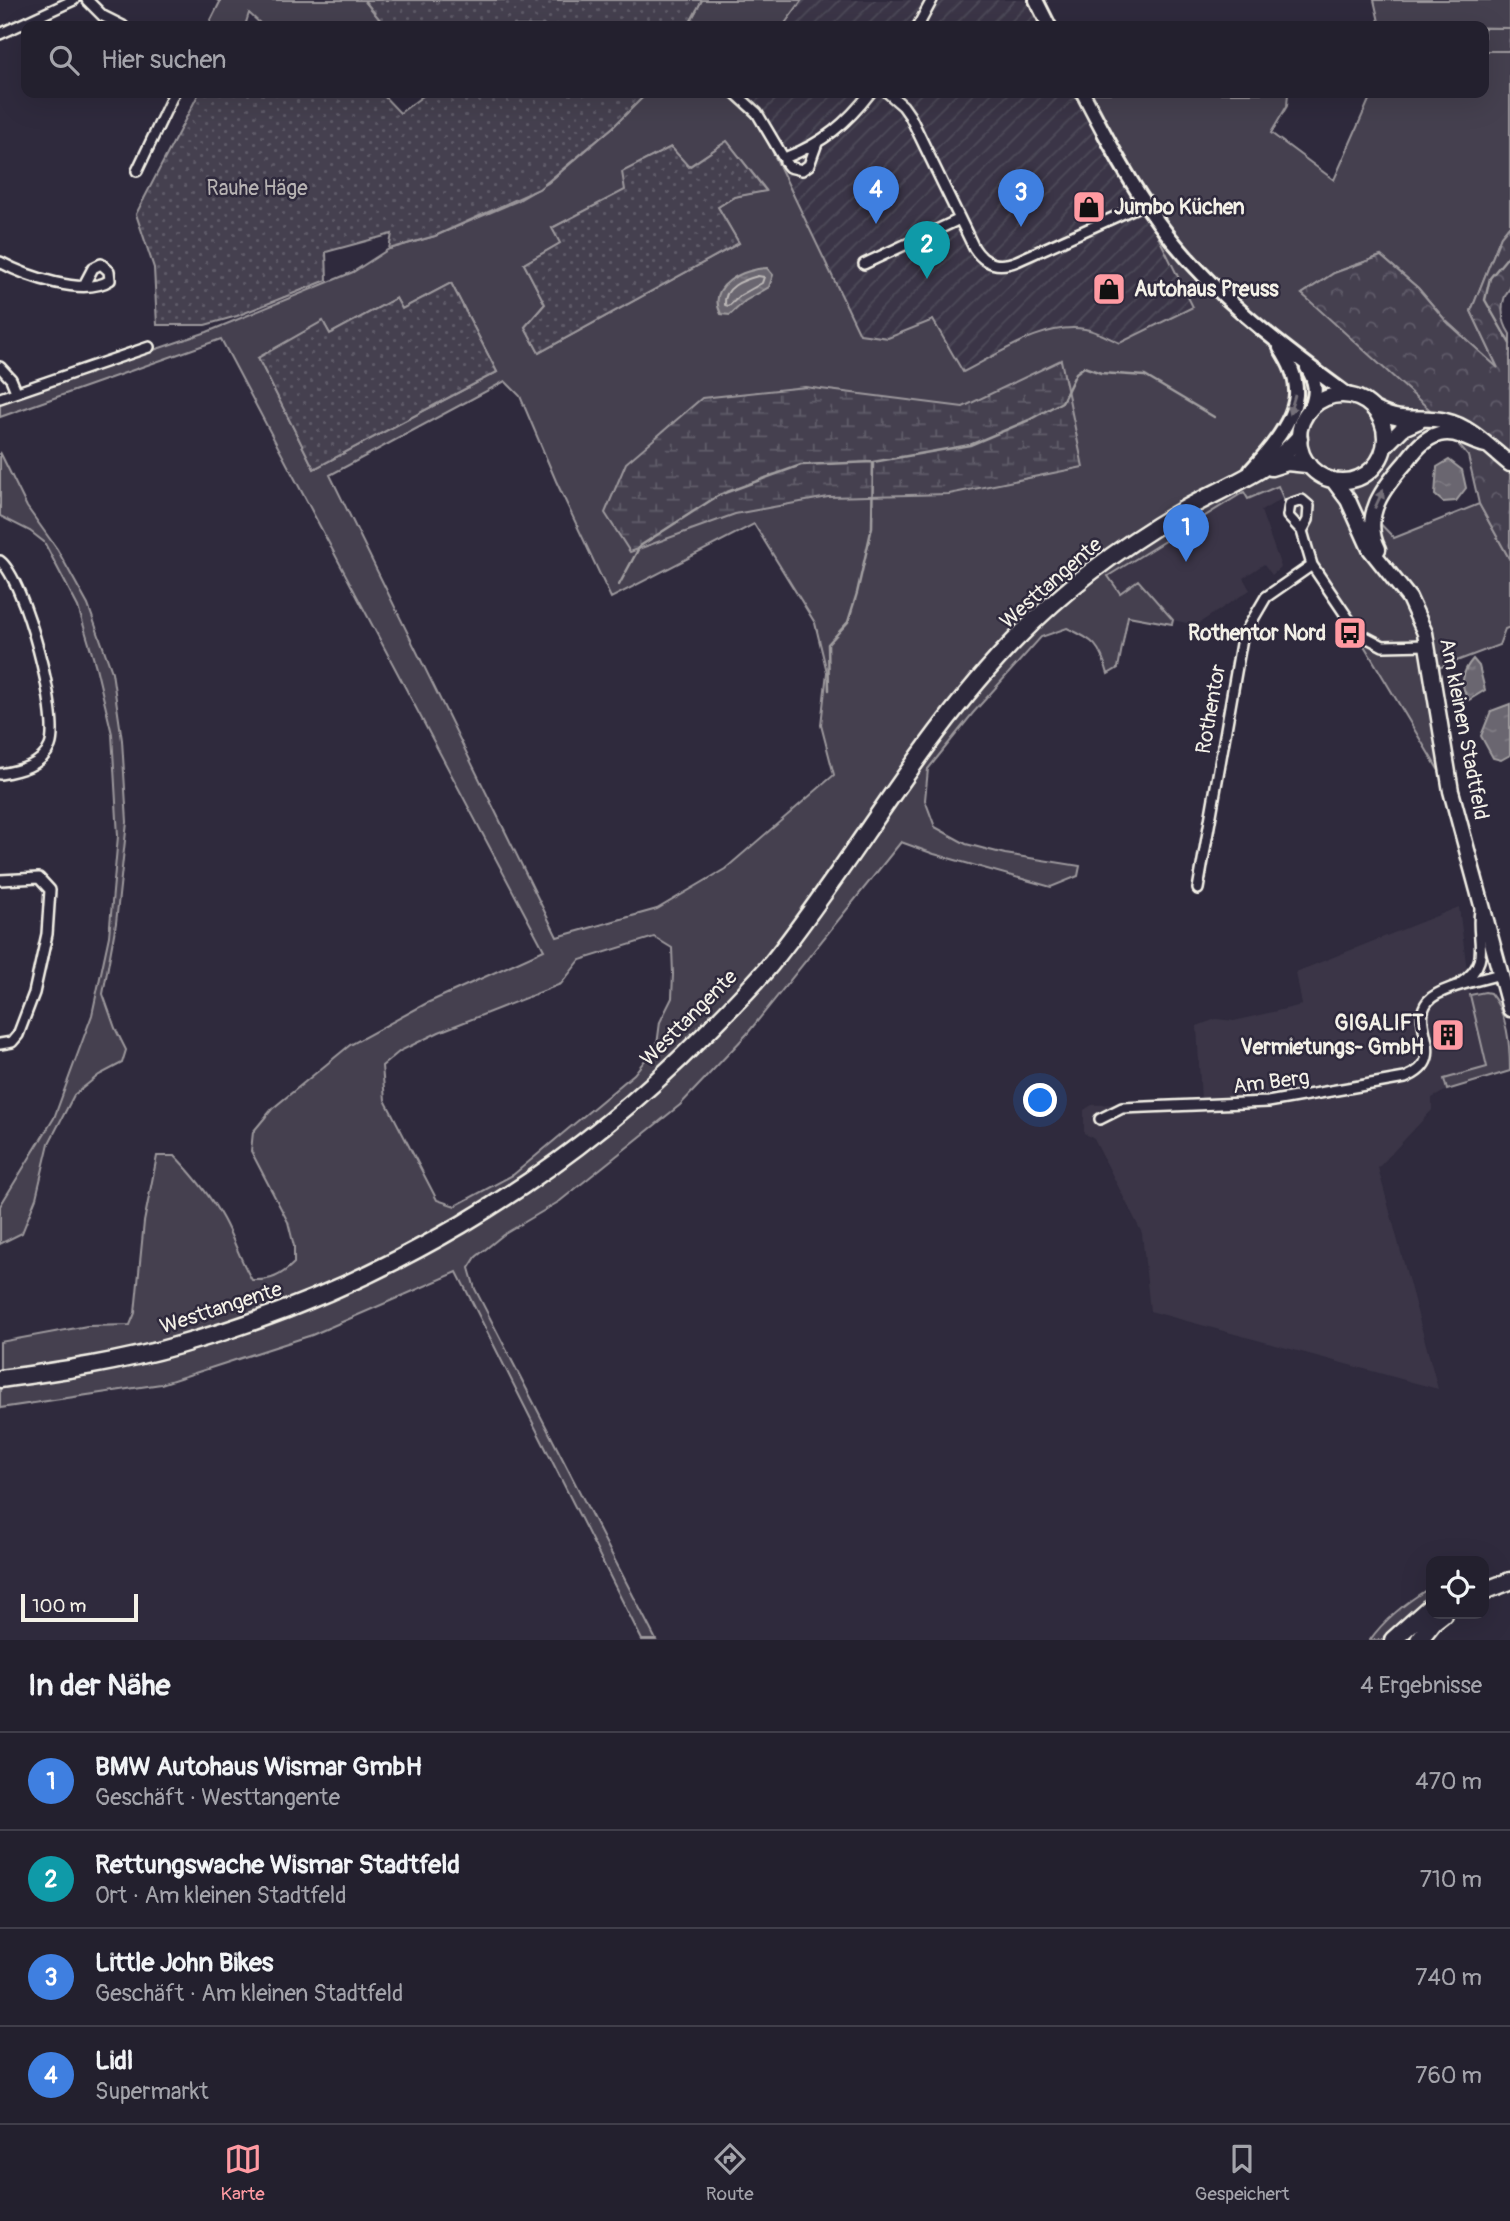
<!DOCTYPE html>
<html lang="de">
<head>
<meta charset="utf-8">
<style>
	body { margin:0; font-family:Pangolin,sans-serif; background:#2b2836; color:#f1f3f6 }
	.controls { position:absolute; right:21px; bottom:21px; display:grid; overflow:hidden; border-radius:14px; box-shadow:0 7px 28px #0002 }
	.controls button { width:63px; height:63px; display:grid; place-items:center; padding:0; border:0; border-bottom:2px solid #403e4a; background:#23202e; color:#f1f3f6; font:35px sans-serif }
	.scale { position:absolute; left:21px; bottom:18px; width:117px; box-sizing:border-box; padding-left:7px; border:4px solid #f4f1e8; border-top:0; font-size:19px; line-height:24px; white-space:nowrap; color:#f4f1e8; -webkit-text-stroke:5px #2f2a3d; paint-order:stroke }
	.you { position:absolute; left:1041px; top:1101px; width:24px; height:24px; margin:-18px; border:5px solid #fff; border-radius:50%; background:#1a73e8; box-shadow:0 0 0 10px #1a73e833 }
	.badge { display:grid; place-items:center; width:46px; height:46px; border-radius:50%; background:#ff9aa2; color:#fff; font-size:23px; font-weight:700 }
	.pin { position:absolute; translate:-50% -58px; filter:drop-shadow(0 2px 4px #0008) }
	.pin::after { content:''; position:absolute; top:37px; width:24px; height:21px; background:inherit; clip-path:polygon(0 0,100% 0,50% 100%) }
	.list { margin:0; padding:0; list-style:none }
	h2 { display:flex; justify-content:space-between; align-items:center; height:91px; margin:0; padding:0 28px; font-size:30px }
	h2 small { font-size:23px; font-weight:400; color:#a3a3aa }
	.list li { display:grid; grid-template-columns:46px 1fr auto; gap:21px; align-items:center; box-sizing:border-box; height:98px; padding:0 28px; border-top:2px solid #403e4a }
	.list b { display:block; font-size:26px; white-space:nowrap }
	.list p { margin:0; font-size:23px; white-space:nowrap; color:#a3a3aa }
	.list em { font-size:23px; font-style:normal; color:#a3a3aa }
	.icon { flex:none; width:38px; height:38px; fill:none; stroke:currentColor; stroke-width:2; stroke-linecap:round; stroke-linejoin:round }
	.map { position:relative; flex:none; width:1510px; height:1640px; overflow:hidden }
	.search { position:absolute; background:#23202e; box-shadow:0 7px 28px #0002; left:21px; right:21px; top:21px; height:77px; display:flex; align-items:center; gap:18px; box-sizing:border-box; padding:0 24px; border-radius:14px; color:#a3a3aa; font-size:26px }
	.sheet { height:483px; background:#23202e }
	nav { display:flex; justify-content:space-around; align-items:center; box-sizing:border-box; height:98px; border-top:2px solid #403e4a; background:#23202e; font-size:19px; color:#a3a3aa }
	nav a { display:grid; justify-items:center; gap:4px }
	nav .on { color:#ff9aa2 }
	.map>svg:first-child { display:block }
	.built { fill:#3b3647 }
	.industrial { fill:url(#industrial-furrows) }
	.grass { fill:#454050; stroke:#9c989c; stroke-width:2; fill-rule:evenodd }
	.forest { fill:url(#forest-crowns); stroke:#9c989c; stroke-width:2 }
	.wetland { fill:url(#wetland-marsh); stroke:#9c989c; stroke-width:2 }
	.garden { fill:url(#garden-dots); stroke:#9c989c; stroke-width:2 }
	.water { fill:url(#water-ripples); stroke:#a19ea0; stroke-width:2 }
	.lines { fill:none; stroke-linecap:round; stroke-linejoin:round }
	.shore { stroke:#bdb9b8; stroke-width:2 }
	.stream { stroke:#a19ea0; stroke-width:2.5 }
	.street-casing { stroke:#f4f1e8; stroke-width:14 }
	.secondary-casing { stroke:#f4f1e8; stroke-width:18 }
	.primary-casing { stroke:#f4f1e8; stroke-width:19 }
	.highway-casing { stroke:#f4f1e8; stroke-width:21 }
	.street { stroke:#2f2a3d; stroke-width:9 }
	.secondary { stroke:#2f2a3d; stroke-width:12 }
	.primary { stroke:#2f2a3d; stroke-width:14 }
	.highway { stroke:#2f2a3d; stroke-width:16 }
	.oneway { fill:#747079 }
	.labels { text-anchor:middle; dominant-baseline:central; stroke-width:5; stroke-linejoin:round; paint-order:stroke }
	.park-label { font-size:21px; fill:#b7b3b3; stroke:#2f2a3d }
	.poi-label { font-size:21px; font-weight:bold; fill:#f4f1e8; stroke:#2f2a3d; text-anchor:start }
	.street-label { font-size:21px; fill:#f4f1e8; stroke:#2f2a3d }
</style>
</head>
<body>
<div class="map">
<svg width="1510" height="1640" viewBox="0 0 1510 1640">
	<defs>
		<pattern id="industrial-furrows" width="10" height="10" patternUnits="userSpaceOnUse" patternTransform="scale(1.75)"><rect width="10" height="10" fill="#3b3647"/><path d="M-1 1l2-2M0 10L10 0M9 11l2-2" fill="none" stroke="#4e4a59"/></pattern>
		<pattern id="forest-crowns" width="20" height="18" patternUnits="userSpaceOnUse" patternTransform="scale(1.75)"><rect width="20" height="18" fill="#454050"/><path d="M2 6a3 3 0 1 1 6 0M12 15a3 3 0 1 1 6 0" fill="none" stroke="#605c69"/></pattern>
		<pattern id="wetland-marsh" width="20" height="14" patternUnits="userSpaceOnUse" patternTransform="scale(1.75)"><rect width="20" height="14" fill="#454050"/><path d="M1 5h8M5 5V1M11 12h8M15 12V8" fill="none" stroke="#605c69"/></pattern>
		<pattern id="garden-dots" width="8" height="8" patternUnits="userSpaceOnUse" patternTransform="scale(1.75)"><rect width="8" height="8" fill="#454050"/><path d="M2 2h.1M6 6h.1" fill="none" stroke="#605c69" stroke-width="1.8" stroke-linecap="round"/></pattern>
		<pattern id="water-ripples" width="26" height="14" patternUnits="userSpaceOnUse" patternTransform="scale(1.75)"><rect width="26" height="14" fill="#6a6670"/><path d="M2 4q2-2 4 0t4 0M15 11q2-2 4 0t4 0" fill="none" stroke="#807c84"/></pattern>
	</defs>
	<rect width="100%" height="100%" fill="#2f2a3d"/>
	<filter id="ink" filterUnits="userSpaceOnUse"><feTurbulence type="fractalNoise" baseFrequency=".0143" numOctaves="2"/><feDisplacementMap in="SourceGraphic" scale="14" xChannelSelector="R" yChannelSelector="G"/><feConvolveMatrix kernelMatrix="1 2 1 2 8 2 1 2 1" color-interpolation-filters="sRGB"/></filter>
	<g filter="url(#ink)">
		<path class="built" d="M1278,485l5,13 -22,13 20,56 -9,8 -8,-11 -21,14 7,12 -54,35 -23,-5 -35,-39 -18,13 -12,-18 137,-85 3,8z
			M1459,907l11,88 17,73 -42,11 2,11 -15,8v12l-54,58 60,221 -288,-78 -8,-78 -48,-94 -10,-6v-23l8,-5 109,-4 -4,-75 19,-7 18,2 68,-16 -6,-33z"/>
		<path class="industrial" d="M801,0h235l14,26h-267z
			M737,93h348l47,90 61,125 -73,35 -16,-7 -73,1 -68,35 -30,-52 -45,18 -29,-4 -93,-196 -12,-19 -21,-21z"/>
		<path class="grass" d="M217,0h147l21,26h-122l-14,-13 -4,13h-37l12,-24z
			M702,0h100l-19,26h-95z
			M1374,0h136v28l-130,-2z
			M1484,51h26v174l-9,11 -30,75 28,59 -53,-49 -28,-33 -37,-32 -47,17 -32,21 184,151c-12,-2 -23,-12 -36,-12 -30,-2 -71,56 -78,82l22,23 85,-34 31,56v67l-5,2 -6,16 -66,25 18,121 -98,-164 -41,-62 -34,-79 -30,13 -4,-7 -136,84 12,17 18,-13 35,40 -1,4 -44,-8 -10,52 -10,6c-8,-29 -14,-34 -41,-46l-26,9 -68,76 -45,56 -3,31 10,27 31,17 39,10 75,12 -2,10 -27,11 -117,-33 -33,-12 -154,192 -67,71 -120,96 -57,34 -27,22 -7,11 6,21 181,351h-14l-185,-368 -145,63 -151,49 -161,24v-23c327,-38 620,-209 817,-472 46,-60 84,-127 131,-186 46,-58 98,-110 155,-158l-3,-3c-36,31 -74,59 -106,95 -83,94 -144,206 -223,303 -21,26 -46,49 -69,73 -145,146 -323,249 -520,307 -60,18 -121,27 -182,35v-37l87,-16 43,-1 5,-12 9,-91 13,-66h18c18,19 35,39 48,63 11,20 17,41 29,61 18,1 29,-4 42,-17v-17l-6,-24 -37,-71 2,-19 19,-23 78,-64 77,-42 117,-53 -323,-611 -221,78v-15l207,-70 146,-60 36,-23 46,-13 82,-35 31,-18 65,-56 34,-34h90l-4,5 21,21 12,19 94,196 28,4 45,-18 30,52c36,-18 80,-50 122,-43 12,2 24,9 35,14l73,-36 -49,-99 -48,-86 -13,-29h205l-1,13 -16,27 63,47 38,-87h112zM727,141l39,49 -32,7 -16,10 21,36 -200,110 -14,-26 20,-23 -21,-40 37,-21 -9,-15 74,-38 -3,-18 48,-25 17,20zM451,283l46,89 -183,97 -56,-111 65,-36 7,12 66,-36 6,11zM505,381l15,15 36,85 55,117 143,-74 61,99 12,49 -6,53 13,50 -109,94 -68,40 -100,28 -227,-462zM654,937l18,11 1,26 -1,24 -12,24 -3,23 -23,29 -121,101 -58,31 -18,-6 -52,-100 -3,-34 18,-15 39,-19 122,-48 19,-24z
			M0,452l27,55 30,42 31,56 24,67 10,68 5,82 -11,101 -13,71 12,34 11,22 -4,13 -23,12 -25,20 -25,48 -13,55 -14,35 -22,11v-38l54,-88 38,-103 17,-79 9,-100 -6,-102 -16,-67 -18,-60 -34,-65 -14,-11 -30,-15z
			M1485,992l5,1c18,21 20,52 20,78l-63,19 -3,-11 43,-12 -17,-72z
			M1431,1587v16l-42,37h-19c16,-23 38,-39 61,-53z"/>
		<path class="forest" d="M1484,28h26v23h-26z
			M1510,225v63c-11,13 -9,33 0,46v226l-31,-56 -11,-48 -38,-46 -128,-116 32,-21 47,-17 37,32 28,33 52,47 -27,-57 30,-75z"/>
		<path class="wetland" d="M1061,360l22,107 -134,27 -121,3 -93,17 -105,38 -25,-39 21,-50 76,-65 103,-11 158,20z"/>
		<path class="garden" d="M364,0h338l-14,26h-303z
			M199,93h182l19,20 27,-20h220l-34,34 -74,62 -104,47 -46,13 3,-15 -66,18 1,28 -90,36 -32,9h-48l-3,-57 -18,-54z
			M727,141l39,50 -32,6 -16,10 21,36 -200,110 -14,-26 20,-23 -21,-40 36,-21 -8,-15 73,-38 -3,-18 49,-25 18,20z
			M451,283l46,89 -183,97 -56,-111 65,-37 7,13 66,-36 6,11z"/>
		<path class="water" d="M767,268l6,7 -4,12 -24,14 -15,14 -9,-1c-15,-29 23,-45 46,-46z
			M1449,460l13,10 4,18 -10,13 -13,1 -8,-7 2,-28z
			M1473,659l6,7 6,24 -16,10c-10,-14 -7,-29 4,-41z
			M1510,704v51l-9,5 -8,-2 -12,-22 10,-25z"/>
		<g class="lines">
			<path class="shore" d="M758,276l6,1 -2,6 -21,12 -12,11 -4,-1c-2,-18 18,-25 33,-29z"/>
			<path class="stream" d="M1510,254l-20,24 -5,22 25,44
				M619,585l21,-39 79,-51 82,-30 72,-3 97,-17 59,-25 33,-18 14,-29 8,-6 17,6 44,3 69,41
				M829,690l-1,-46 20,-22 9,-29 15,-66 1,-65"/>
			<defs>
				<path id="street" d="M87,0l16,16 20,10
					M918,26l14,-26
					M0,34l74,-34
					M735,93l22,20 26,44h4c36,-14 60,-34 83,-64
					M888,93l15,13 7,10 64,132c11,17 25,20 43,13l129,-58
					M787,157l-2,5 4,5 13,3 7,-5 8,-22
					M137,171l37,-78
					M0,262c26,14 84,35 110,18l-1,-9 -8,-7 -8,4 -9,17
					M864,264l96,-45
					M0,367l11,12 5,12
					M0,398l149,-51
					M1302,531l6,-11 1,-14 -7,-6 -12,4 -2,12 14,15 10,34 46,68 25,13 45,-1
					M0,561c25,19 61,157 50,185 -8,20 -32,25 -50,28
					M0,880l39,-2 11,12 -3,44 -13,59 -16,42 -6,7 -12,2
					M1198,889l44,-251 24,-41 46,-32
					M1461,983c32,-22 14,-42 19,-73
					M1100,1119l22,-11 146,-6 137,-24c47,-19 3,-53 23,-77 12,-14 53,-21 72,-27"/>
				<path id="secondary" d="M1036,0l13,26
					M1083,93c23,44 46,89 75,129 51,70 121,123 190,173
					M1307,368c9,14 10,24 4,40
					M1251,470c18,-19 43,-48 45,-75 1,-18 -7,-33 -16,-47"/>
				<path id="primary" d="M1299 438a43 43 0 1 1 86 0a43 43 0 1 1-86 0Z
					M1376,410c29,15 42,4 70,11 24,5 45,28 64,43
					M1384,447l19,-19 16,-7
					M1333,480l15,20 22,49 39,49 16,35 26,158 59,218
					M1378,549c-17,-34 6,-62 28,-87 9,-12 18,-24 33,-28 18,-5 30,8 47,11"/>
				<path id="highway" d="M1271,467l16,-5 20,2
					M0,1379c60,-8 121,-17 179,-34 199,-56 379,-162 524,-309 23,-23 47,-47 68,-72 85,-106 150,-228 245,-325 48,-50 104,-92 164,-127 39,-23 88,-39 119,-74
					M1484,1591l26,-10
					M1393,1640l38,-34
					M1419,1640l15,-19 9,-7"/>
			</defs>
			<use href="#street" class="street-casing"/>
			<use href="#secondary" class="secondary-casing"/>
			<use href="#primary" class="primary-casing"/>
			<use href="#highway" class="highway-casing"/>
			<use href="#street" class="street"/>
			<use href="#secondary" class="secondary"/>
			<use href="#primary" class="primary"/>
			<use href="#highway" class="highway"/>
		</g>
		<defs><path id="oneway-solid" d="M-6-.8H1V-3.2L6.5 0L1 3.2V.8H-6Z" transform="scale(1.75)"/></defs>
		<g class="oneway">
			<use href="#oneway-solid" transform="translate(1292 405) rotate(107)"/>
			<use href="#oneway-solid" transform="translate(1379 499) rotate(-65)"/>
		</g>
	</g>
	<defs>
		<symbol id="shop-square" viewBox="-11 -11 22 22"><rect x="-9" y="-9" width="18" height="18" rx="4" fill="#ff9aa2" stroke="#2f2a3d"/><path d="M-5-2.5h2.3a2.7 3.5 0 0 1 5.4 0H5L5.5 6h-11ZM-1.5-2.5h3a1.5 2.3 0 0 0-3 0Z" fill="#111"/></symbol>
		<symbol id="bus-square" viewBox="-11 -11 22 22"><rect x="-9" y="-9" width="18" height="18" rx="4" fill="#ff9aa2" stroke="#2f2a3d"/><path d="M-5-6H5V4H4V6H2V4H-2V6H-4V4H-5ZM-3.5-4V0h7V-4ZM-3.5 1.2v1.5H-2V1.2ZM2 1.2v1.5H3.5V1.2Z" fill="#111"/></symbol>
		<symbol id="building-square" viewBox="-11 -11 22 22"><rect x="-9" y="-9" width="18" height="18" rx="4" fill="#ff9aa2" stroke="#2f2a3d"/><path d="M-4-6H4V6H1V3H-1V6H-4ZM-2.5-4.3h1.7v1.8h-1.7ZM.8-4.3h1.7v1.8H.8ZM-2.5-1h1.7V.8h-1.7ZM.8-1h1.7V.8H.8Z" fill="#111"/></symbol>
	</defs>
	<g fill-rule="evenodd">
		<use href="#shop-square" x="1070" y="188" width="38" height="38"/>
		<use href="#shop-square" x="1090" y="270" width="38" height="38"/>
		<use href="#bus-square" x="1331" y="614" width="38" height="38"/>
		<use href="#building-square" x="1429" y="1016" width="38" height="38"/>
	</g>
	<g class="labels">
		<g class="park-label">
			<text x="257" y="188">Rauhe Häge</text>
		</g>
		<g class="poi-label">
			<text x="1114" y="207">Jumbo Küchen</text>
			<text x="1134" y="289">Autohaus Preuss</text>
			<text x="1326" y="633" text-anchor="end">Rothentor Nord</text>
			<text x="1424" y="1023" text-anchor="end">GIGALIFT<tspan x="1424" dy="24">Vermietungs- GmbH</tspan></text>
		</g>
		<g class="street-label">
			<text transform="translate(1051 583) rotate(-41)">Westtangente</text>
			<text transform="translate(1211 709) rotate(-80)">Rothentor</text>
			<text transform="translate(1464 729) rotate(79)">Am kleinen Stadtfeld</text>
			<text transform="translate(689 1018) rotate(-45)">Westtangente</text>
			<text transform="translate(1271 1082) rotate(-7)">Am Berg</text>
			<text transform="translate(221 1308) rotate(-18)">Westtangente</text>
		</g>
	</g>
</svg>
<div class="controls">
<button><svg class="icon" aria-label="locate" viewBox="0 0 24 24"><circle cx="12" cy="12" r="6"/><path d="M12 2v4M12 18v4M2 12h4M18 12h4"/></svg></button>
</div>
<div class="scale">100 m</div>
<div class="you"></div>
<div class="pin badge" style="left:1186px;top:562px;background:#3f7fe0">1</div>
<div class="pin badge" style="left:927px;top:279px;background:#0f9aa8">2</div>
<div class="pin badge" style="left:1021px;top:227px;background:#3f7fe0">3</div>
<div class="pin badge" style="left:876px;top:224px;background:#3f7fe0">4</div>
<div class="search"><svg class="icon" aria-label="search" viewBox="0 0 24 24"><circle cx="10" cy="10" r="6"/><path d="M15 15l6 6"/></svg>Hier suchen</div>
</div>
<section class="sheet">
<h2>In der Nähe<small>4 Ergebnisse</small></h2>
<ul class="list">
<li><span class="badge" style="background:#3f7fe0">1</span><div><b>BMW Autohaus Wismar GmbH</b><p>Geschäft · Westtangente</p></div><em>470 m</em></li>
<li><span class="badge" style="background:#0f9aa8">2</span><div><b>Rettungswache Wismar Stadtfeld</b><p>Ort · Am kleinen Stadtfeld</p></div><em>710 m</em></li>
<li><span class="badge" style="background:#3f7fe0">3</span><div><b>Little John Bikes</b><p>Geschäft · Am kleinen Stadtfeld</p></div><em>740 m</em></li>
<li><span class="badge" style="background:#3f7fe0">4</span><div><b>Lidl</b><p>Supermarkt</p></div><em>760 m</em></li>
</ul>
</section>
<nav>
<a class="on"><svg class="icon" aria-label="map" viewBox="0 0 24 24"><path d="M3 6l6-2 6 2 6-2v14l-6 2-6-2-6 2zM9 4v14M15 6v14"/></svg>Karte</a>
<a><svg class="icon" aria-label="directions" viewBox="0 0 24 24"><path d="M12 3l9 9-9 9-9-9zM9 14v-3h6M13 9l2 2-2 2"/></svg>Route</a>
<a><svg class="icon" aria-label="saved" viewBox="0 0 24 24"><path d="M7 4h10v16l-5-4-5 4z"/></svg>Gespeichert</a>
</nav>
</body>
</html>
